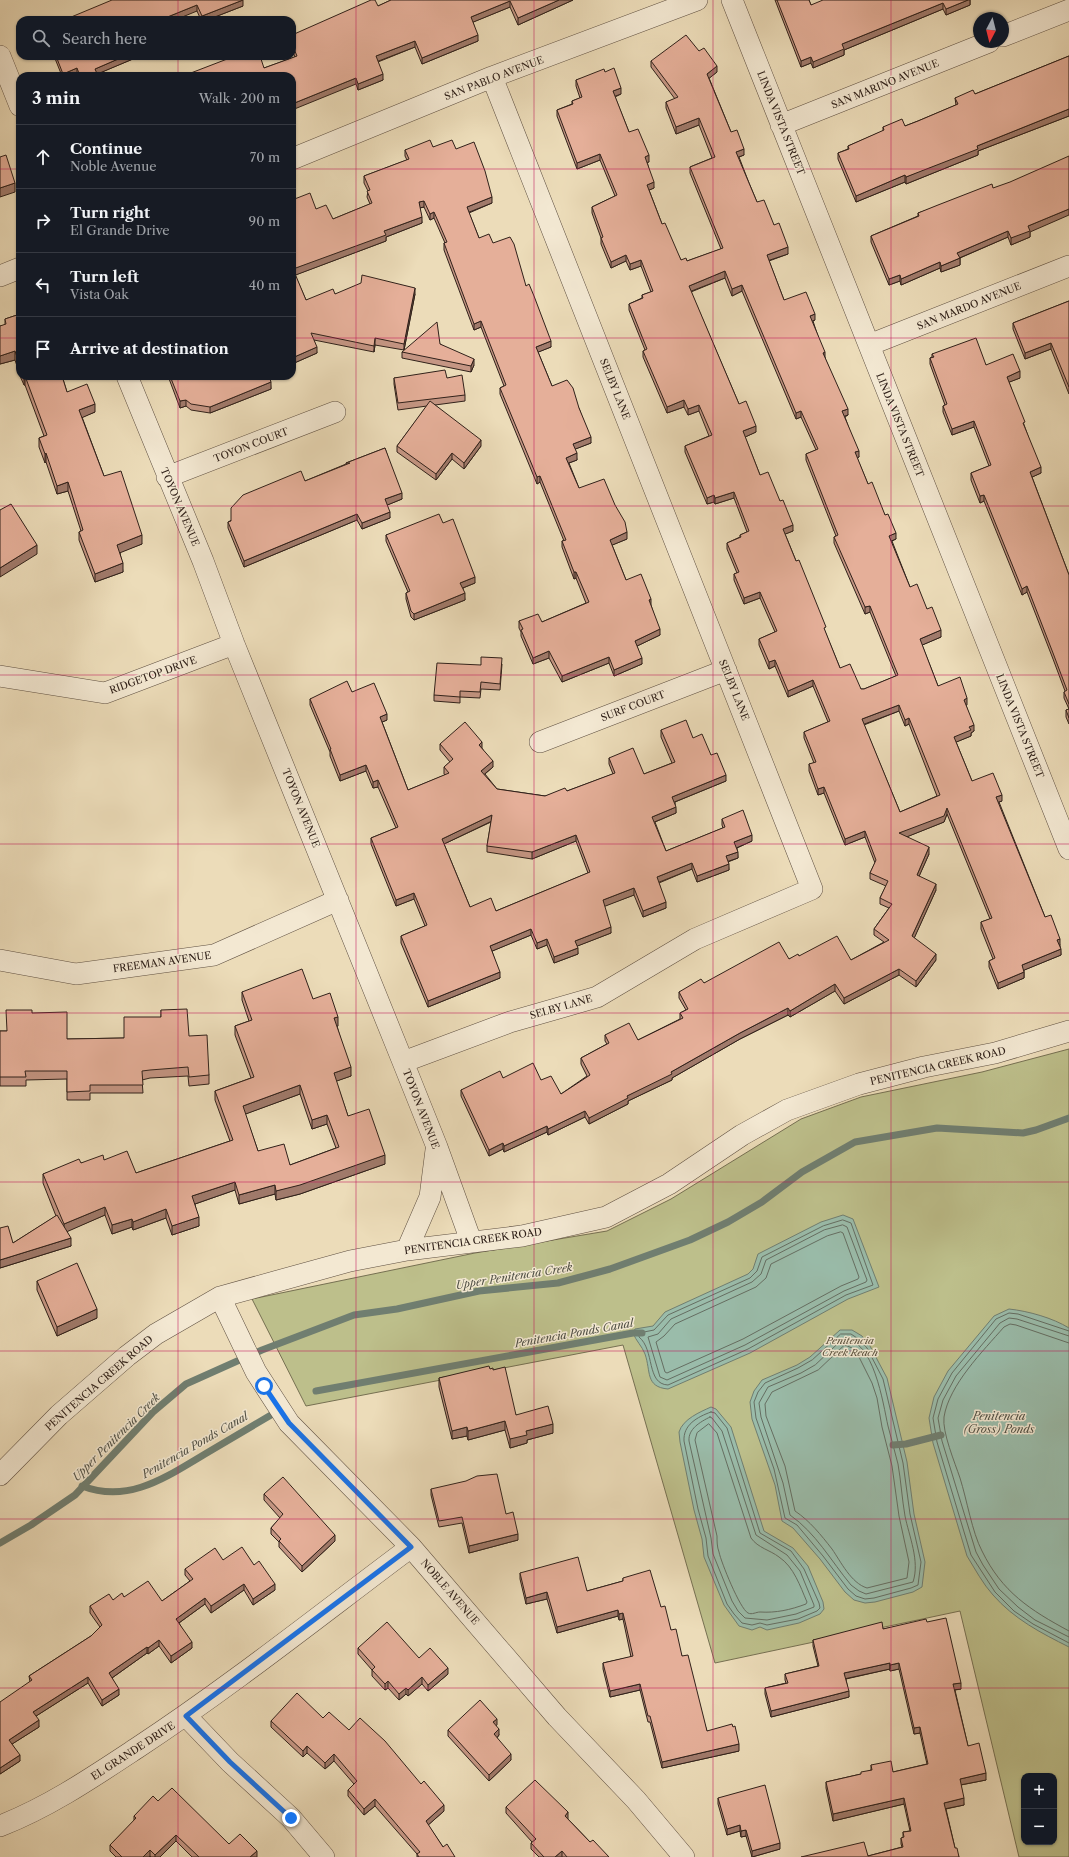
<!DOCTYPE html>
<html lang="en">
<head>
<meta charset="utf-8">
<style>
	body { margin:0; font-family:"Libre Caslon Text",serif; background:#20242c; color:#f1f3f6 }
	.controls { position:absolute; right:12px; bottom:12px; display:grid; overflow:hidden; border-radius:8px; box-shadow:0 1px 3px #0004 }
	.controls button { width:36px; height:36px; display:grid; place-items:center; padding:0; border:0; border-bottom:1px solid #363941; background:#171b24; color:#f1f3f6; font:20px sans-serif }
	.compass { position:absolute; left:973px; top:12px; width:36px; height:36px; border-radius:50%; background:#171b24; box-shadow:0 1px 3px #0004; rotate:187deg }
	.stop { position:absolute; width:12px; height:12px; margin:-9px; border:3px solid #1a73e8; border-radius:50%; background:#fff }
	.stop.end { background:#1a73e8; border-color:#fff; box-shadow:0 1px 4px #0008 }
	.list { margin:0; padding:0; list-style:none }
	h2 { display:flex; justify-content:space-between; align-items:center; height:52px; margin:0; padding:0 16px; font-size:17px }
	h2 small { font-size:13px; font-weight:400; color:#9ea1a6 }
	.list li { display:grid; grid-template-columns:26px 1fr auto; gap:12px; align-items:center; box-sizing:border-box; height:64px; padding:0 16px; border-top:1px solid #363941 }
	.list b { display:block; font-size:15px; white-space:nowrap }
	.list p { margin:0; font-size:13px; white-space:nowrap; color:#9ea1a6 }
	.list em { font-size:13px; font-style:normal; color:#9ea1a6 }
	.icon { flex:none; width:22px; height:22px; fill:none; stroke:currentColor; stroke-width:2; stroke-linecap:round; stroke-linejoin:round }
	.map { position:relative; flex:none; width:1069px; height:1857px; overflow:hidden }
	.search { position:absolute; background:#171b24; box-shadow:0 1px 3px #0004; left:16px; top:16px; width:280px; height:44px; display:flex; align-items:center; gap:10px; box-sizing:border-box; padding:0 14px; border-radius:12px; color:#9ea1a6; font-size:15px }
	.panel { position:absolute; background:#171b24; box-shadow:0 1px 3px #0004; left:16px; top:72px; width:280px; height:308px; border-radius:12px }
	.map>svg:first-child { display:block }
	.green { fill:#bdbf8b; stroke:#767052; fill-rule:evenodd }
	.water { fill:#9abcaa; stroke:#707e70 }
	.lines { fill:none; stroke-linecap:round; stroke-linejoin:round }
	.shore { stroke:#656e62; stroke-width:1 }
	.stream { stroke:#707e70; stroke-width:7 }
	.minor-casing { stroke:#5f5042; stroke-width:22 }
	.minor { stroke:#f3e8d2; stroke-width:21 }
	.wall { fill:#c59684; stroke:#30211a; fill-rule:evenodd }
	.shaded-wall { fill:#a07a6b; stroke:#30211a }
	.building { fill:#e5af99; stroke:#30211a; fill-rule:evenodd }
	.route { stroke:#1a73e8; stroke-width:5 }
	.grid { fill:none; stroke:#c2185b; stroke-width:1; stroke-opacity:0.55 }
	.labels { text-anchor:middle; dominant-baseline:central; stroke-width:3; stroke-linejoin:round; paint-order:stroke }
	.street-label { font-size:10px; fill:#30211a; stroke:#f3e8d2 }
	.park-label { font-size:10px; font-style:italic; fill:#5a503c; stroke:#f3e8d2 }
	.water-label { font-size:11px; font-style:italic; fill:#505045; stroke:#f3e8d2 }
</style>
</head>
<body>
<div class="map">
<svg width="1069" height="1857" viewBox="0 0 1069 1857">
	<rect width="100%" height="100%" fill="#ecdcb9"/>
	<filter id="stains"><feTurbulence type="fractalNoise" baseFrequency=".005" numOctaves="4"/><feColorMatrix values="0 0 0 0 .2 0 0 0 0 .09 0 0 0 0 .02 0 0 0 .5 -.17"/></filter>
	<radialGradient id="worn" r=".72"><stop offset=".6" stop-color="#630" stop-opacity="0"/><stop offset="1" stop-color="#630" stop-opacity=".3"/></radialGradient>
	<path class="green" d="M1069,1049v808h-50l-59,-246 -245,52 -92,-318 -317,61 -54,-107 223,-46 132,-22 64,-32 130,-80 60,-22 121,-25zM1024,1776h30v66h-30z"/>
	<path class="water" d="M843,1215l10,4 26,68 -31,12 -98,54 -82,36c-23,-2 -17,-18 -23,-35 -3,-8 -9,-13 -12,-21l2,-4 18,-3 12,-14 83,-38 5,-5 5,-15 63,-32z
		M1009,1309c19,2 44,9 60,19v319c-28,-14 -55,-28 -76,-52 -10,-11 -18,-26 -26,-39l-34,-113 -4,-25 5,-21 14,-26 46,-55z
		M840,1330h12l10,6 8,10 17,32 20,84 7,52 11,48 -3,25 -9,5 -38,10 -10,1 -11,-3 -9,-8 -25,-33 -27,-31 -11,-7 -7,-36 -23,-66 -2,-17 4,-11 8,-11 35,-15 13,-8z
		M711,1407l5,2 15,18 33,104 29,17 15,18 15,36 1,7 -4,5 -21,9 -32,7 -7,-3 -8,3 -13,-4 -15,-21 -20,-48 -2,-18 -8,-29 -14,-68c0,-3 -1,-7 -1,-10 4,-13 21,-20 32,-25z"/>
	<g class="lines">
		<path class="shore" d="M843,1220l8,3 22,62 -27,10 -98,54 -80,36c-22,-1 -13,-35 -29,-48v-4l15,-3 14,-15 82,-37 7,-7 5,-14 61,-31z
			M843,1225l4,2 20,53 -1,2 -22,9 -99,54 -78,35 -7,-3 -12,-40 10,-3 13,-15 81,-37 9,-8 5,-14 58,-30z
			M841,1232l2,1 16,44 -1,2 -17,7 -98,53 -76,34 -2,-1 -9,-30 8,-6 11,-12 81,-37 10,-9 5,-14 56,-28z
			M1069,1331l-51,-17 -9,-1 -13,6 -44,54 -14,26 -5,19 4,24 34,113 24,37 19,19 19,13 36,19
			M841,1334h10l9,6 7,8 16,31 20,84 7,51 11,48 -3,23 -7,3 -37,10 -9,1 -9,-3 -8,-7 -25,-33 -26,-31 -12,-7 -11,-49 -18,-51 -2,-16 4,-10 7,-9 33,-15 14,-8z
			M1069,1336l-52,-17 -8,-1 -9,5 -44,53 -13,24 -5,18 4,23 34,111 7,13 16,24 19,18 17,13 34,17
			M843,1339c31,-1 40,65 45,87 3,13 7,25 10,38 3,17 4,35 7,52 4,20 15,45 8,66l-47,12 -7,-3 -8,-6c-20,-24 -35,-52 -61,-70l-7,-32 -22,-66 -2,-14 9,-16 33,-14 14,-8z
			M1069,1343l-53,-18 -6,-1 -6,3c-21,24 -55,58 -60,90 -2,15 11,46 16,61 7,22 12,54 22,73 20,41 48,59 87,80
			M845,1345l7,3 6,7 14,28 5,15 5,29 10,39 7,50 10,46 -2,16 -40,10c-16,-5 -26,-26 -35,-39 -11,-14 -22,-28 -37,-38l-10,-45 -19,-50 -1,-12 7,-12 46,-22z
			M711,1412l4,1 12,15 33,105 31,18 13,18 15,34 1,5 -3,3 -19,8 -31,6 -7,-2 -8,2 -10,-2 -8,-9 -7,-10 -19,-48 -2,-18 -8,-29 -14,-68c-1,-16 13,-24 27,-29z
			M710,1417l2,1 10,13 34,104 31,20 13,16 14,34v2l-18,7 -29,6 -22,-2 -7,-7 -6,-10 -19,-47 -2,-16 -22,-97c-1,-12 11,-19 21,-24z
			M709,1424l8,9 34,105c7,10 19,12 28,19 15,10 21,29 28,45l-1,2c-16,6 -30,9 -46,8 -4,0 -8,3 -12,1 -8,-4 -27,-51 -29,-61 -2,-5 -2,-11 -2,-16l-22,-96 2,-7z"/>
		<path class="stream" d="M316,1391l317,-58h9
			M893,1445l13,-1 35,-9
			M82,1486c47,18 84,-9 123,-32 22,-13 44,-26 66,-39
			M0,1543l31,-18 44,-30 78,-83 33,-28 76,-34 92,-35 43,-6 82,-18 79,-8 52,-14 80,-29 38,-18 34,-20 40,-30 53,-30 82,-14 86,5 13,-3 33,-12"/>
		<defs>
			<path id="minor" d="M732,0l337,849
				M1003,36l66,-26
				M0,56l20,50
				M781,125l208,-83
				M292,159l200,-82 205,-77
				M0,276l20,-8
				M869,345l200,-79
				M127,376l76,185 31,83 169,418 34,85 34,94
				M167,477l168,-65
				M0,676l105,17 129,-49
				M540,742l186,-72
				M0,960l76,14 138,-19 124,-55
				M403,1062l107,-40 87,-25 98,-58 117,-50 -320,-812
				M407,1250l23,-53 6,-47
				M220,1297l36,75 33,51 122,124 146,170 79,83 48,57
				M0,1475l59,-60 68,-59 29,-22 64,-37 130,-36 57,-11 115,-14 84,-19 63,-33 73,-49 45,-25 72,-26 65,-17 71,-14 74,-22
				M186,1716l44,46 61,56 33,39
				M0,1826c49,-19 93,-49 137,-78 94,-62 183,-133 274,-201"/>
		</defs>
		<use href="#minor" class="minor-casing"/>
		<use href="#minor" class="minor"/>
	</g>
	<path class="wall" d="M112,0l131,6 -36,14h-6l-4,-9z
		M391,0h182l-55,25 -8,-18 -37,15 5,19 -56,23 -7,-17 -37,15 5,18 -25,10 -2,-6 -92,-16 31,-11 -3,-7v-15l86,-29z
		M775,0h34l2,5 159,-5v5l-24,10 -3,-6 -99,41v5l-31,13 -2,-5 -10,4z
		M699,51l18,21 -8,6 22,54 13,23 -5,2 10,26 8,19 17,23 14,29 -19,7 15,39 31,20 -2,1 12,37 23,57 -3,2 14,40 -2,1 11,26 17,31 11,24 -4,2 18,46 17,22 14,28 -19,8 16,41 29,19h-1l8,26 -3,2v3l-15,6 16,39 30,20 -3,1 46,115 15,28 1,10 -37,15v8l-26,11 -9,-22v-6l4,-2 -12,-30v-7l9,-3 -43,-105 -3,8 -38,15 23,17 -10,22 17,14 -22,48 22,22 -20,27 -17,-12 -55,29 -9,-13 -45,26 -2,-2 -48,24 -68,39v2l-44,21v3l-39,20 -4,-7 -37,18 -1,-3 -43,20 -1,-3 -14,7 -28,-60v-6l42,-12 38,2 20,14 26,-18 -6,-12v-6l26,-14 -2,-3v-6l33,5 42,-21v-6l6,-3 -7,-12v-6l25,-9 95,-27 52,4 33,-18 -10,-7v-6l15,-21 -9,-4v-6l6,-12 -16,-7v-6l5,-10 -10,-26 -20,8 -21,-52 -6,2 -9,-24v-7l5,-1 -10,-25v-6l24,-10 -15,-36 -25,11 -13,-31 -6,3 -10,-24v-6l16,-7 -15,-34 -16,6 -10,-24v-6l3,-1 -10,-24v-6l13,-6v-2l7,-3 -13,-34 -19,6 -1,-2 -7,2 -22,-52v-6l24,-10 -10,-25 -11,4 -4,-8 -17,6 -24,-56v-6l2,-1 -16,-40v-6l13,-6v-3l9,-3 -10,-26 -11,4 -4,-9 -15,7 -10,-24v-6l-9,-25v-6l23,-11 -15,-36 -23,9 -20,-53v-6l15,-6v-3l8,-3 -4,-12v-6l29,-8 16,22 -6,3 14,35 20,30h-2l7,26 -5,2 13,34 19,36 6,1 34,-12 -31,-76v-6l22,-9 -13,-33 -23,9 -10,-26v-6l9,-3 -24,-32v-6zM725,278l7,18 10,-5 54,128 5,-2 15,33 -10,4v6l30,76 -2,1v6l31,71 5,-2 26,64 -32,13h-3l-21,-21 -55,-134 8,-3 -13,-30 -20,-26 -15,-38 11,-5 -17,-28 -48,-112zM899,711l6,15 4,-2 28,72 -37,16 -36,-87z
		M54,56h86l-43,18 1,2h-20l-1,-2 -4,2h-11z
		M1069,56v60l-91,35v4l-72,29 -1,-2 -49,20 -18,-43v-6l10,-4v-3l35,-15v-4l22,-1 13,-5 38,-16 -1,-7 20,-4z
		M433,147l23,2 36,54 -23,10 10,25 14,5 33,43 25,61 -13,5 14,34 27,22 12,35 -16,6 2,11 -8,3 10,25 48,51 -15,6 14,35 25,25 9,30 -23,11 5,18 -28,12 -5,-13 -47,19 -13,-24 -16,6 -12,-28v-4l-2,-4v-7l23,1 44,-19 -10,-25 -2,1 -12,-32v-6h2l-24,-59 -3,2 -37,-90v-6l4,-2 -23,-59 -7,3 -30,-80v-7h1l-11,-25 -4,2 -6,-13 -4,1 2,15 -36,14v4l-91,34 11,25 29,-6h80l-11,56 -29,-5 -1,7 -60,-12 3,13 -25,11v-164l24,9 17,10 37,-15 -3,-7 1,-6 -4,-8v-7l43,-16 -2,-4v-6z
		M993,188l37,44v5l-19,8 -3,-8 -48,21v7l-19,7 -1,-4 -39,17 -1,-4 -11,4 -18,-43v-6l47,-20v-3z
		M1069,301v93l-18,-45 -26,10 -12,-30v-6z
		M20,314v61l-5,-15 -15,4v-38l5,-1v-6z
		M440,344l34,21 -3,7 -69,-14v-6z
		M932,354l54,11 34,13 -11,4 32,91 -9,4 37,98v149l-3,-7v-7l3,-1 -5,-11v-6l1,-1 -12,-32 -26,-67 -5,3 -38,-94 -4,2 -9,-23v-7l18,-7 -15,-39 -22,8 -9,-23v-6l2,-1 -15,-41v-6l2,-1z
		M20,376h42l5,16 28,20 -13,5 22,59 38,68 -22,8 3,20 -28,10 -16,-42v-8l2,-1 -13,-40 -11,3 -11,-32 -1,1 -6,-16v-9l5,-2 -19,-51h-1z
		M168,376h108l-6,3 1,10 -61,24 -19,-3 -5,-4 -6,2z
		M394,378h53l18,17v6l-30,4 46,41 -17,23 -12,-10 -16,21 -39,-28v-6l30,-40 -29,4 -4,-26z
		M385,448l17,51 -15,6 3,13 -28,11 -5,-9 -113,47 -16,-39v-6l77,-41 41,-17v-1z
		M443,523l32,60 -12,5 2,12 -51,20 -3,-3 -5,-18v-6l2,-1 -22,-51v-6z
		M502,664l-2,26 -19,-1 -1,9 -20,-1v6l-26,-2v-6l47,-30z
		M352,692l35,28 -5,2 26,68 37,-15 -1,-1v-7l6,-5 -10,-12v-6l42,4 11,19 -8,7 12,15 48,7 22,-5 46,-17 -4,-10v-6l35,16 28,-11 -11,-26v-7l32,8 18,17 15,26 -51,21 1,11 -21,9 11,29 57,-23 -1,-3v-6l30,22 -15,7 1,10 -10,4 1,8 -32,12 -5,-13 -33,14 7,25 -23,9 -9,-22 -30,11 7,27 -34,13 1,8 -24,9 -7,-18 -10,4 -6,-14 -39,16 8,27 -72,29 -27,-64v-7l24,-10 -11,-27 -18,7 -25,-62v-6l25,-10 -18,-41 -5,1 -7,-17 -26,10 -10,-25v-4l-20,-47v-6zM491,822l-4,24v6l45,7 44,-18 12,32 -92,38 -26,-4 -26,-63z
		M242,992l71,7 25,27h-1l14,50 -15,5 12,35 37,48 -85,30 -24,6 -1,-6 -36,10 -4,-14 -40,14 4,22 -27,9 -6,-17 -33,12 -1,-3 -20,7 -7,-19 -38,16 4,15 -71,22v-40l13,15 43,-27 -13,-33v-9l38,-11 23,-3 32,13 94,-32 -15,-41v-9l36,-13 -16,-43v-9l14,-5 -7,-21zM300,1094l12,35 15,-5 9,24 -46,17 -32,-14 -13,-37z
		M161,1010l28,26 20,39v9l-20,2 -1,-10 -38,2 -8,2 1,13h-53v7h-23v-21l-41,1v6h-26v-55h7l25,-18 35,26 57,-1 37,-21z
		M37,1281l60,37 -40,18 -20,-46z
		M490,1369l3,1 23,45 37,18 -26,7v3l-17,5 -5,-18 -37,10 -1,-4 -15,3 -13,-52v-9z
		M431,1489l87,51 -49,13 -7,-30 -23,4 -8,-32z
		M264,1494l71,47 -33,31 -23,-25v-5l-8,-8v-6l9,-10 -16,-18z
		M223,1560l31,5 21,25 -22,15 -9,-15 -33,23 -6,-9 -26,19 13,25 -21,15 -12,-17 -11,8 -1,-1 -35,25 7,17 -17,11 -14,-23 -52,33 3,11 -27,17 8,17 -20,13 30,-92 -1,-6 62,-40 9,-9 -10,-14v-7l34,-9 38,4 28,-20 -5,-6v-6z
		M520,1573l67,18 36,-10v-3l38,29 21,49 25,75 32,20 -77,17 -12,-46h-2l-8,-32 -30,7 -7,-28v-6l28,-6 -8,-38 -4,1 -1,-4 -61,17 -10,-34 -21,5 -6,-25z
		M927,1622l34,67 -6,1 13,56 18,34 -25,5 3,20 -18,4 9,39 4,9 -91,-1 34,-9 -1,-3v-6h2v-6l7,-1 -6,-27 -71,17 -7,-33v-6l35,-8 10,-4v-5l22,7 34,-8 -7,-31 -6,1 -15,-65 -9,2v-2l-44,10 3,18 -78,20 -6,-23v-6l21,-5 -1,-3v-6l33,-8 -5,-20v-6z
		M358,1648l61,10 29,16 -20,17 -6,-7 -14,12 -2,-2 -7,6 -11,-12 -3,2 -13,-14v-6l-14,-16z
		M323,1718l26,12 95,81 -16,14 15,22 12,10h-38v-3l-42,-48 -11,9 -16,-19v-6l6,-6 -20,-23 -9,8 -18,-16 -4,4 -32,-30v-6z
		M497,1725l-1,1 3,9 -2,3 14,22 -22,21 -41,-45v-6z
		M718,1798l62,51 -28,8 -6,-21 -5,1 -1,-6 -13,4 -9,-31z
		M158,1801l71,43 28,13h-65l-16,-16 -16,16h-9l-1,-1 -1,1h-33l-6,-6v-6l24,-24v-5z
		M506,1807l62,12 22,23 19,15h-70l-8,-8v-6l1,-1 -26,-29z"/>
	<path class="shaded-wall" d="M243,0v6l-36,14h-5v-4z
		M559,0h14l-55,25v-7z
		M968,0h2v5l-24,10v-6z
		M510,1v6l-39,16v-6z
		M943,3v6l-99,41v5l-31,13v-6l29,-18z
		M197,5v6l-22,9h-15z
		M478,35v6l-56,23v-6z
		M415,41v6l-39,15v-6z
		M125,56h15l-45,19v-6z
		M811,57v6l-10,4v-6z
		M717,66v6l-10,8v-6z
		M77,68v6l-4,2h-10v-2z
		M383,74v6l-25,10v-6z
		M356,78v6l-64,26v-6z
		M621,88v6l-8,3v-6z
		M1069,109v7l-91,35v4l-72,29v-7l71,-31z
		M699,118v7l-23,9v-7z
		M744,149v6l-8,3v-6z
		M600,154v6l-23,9v-6z
		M649,155v7l-4,1v-6z
		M905,175v7l-49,20v-6z
		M654,182v6l-7,3v-6z
		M15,183v9l-15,5v-9z
		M492,197v6l-25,10v-6z
		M424,201v6l-5,1v-6z
		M1069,209v6l-39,17v5l-19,8v-7l17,-12z
		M434,212v6l-4,2v-6z
		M422,217v6l-36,14v4l-93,35v-7l91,-38z
		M1008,231v6l-51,22v-6z
		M788,247v7l-21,7v-6z
		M626,255v6l-15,7v-6z
		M960,258v7l-19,7v-6z
		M641,260v6l-11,4v-6z
		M940,262v6l-39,17v-6z
		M725,271v7l-36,14v-6z
		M900,275v6l-11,4v-6z
		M742,285v6l-10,5v-7z
		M415,288v6l-11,56v-6z
		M815,314v6l-5,2v-6z
		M481,321v6l-7,3v-6z
		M375,338v7l-1,7v-6z
		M551,341v6l-15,6v-6z
		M1051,343v6l-26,10v-6z
		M317,347v6l-25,11v-6z
		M15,351v9l-15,4v-8z
		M825,352v6l-2,-5z
		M474,359v6l-3,7v-6z
		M1020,371v7l-13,5v-6z
		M24,376h1v9h-1z
		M268,376h8l-8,3z
		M271,382v7l-61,24v-6z
		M186,400v6l-6,2v-7z
		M684,400v7l-17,6v-6z
		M95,404v8l-16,7v-9z
		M699,405v6l-11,4v-6z
		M848,409v6l-6,2v-6z
		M801,411v6l-5,2v-6z
		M974,421v6l-22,8v-6z
		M756,426v6l-13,6v-7z
		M591,437v6l-18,7v-6z
		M481,440v6l-17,23v-6z
		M859,451v6l-4,2v-7z
		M46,453v9l-1,1v-9z
		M452,453v6l-16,21v-6z
		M577,453v7l-11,4v-6z
		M1041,467v6l-11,5v-6z
		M540,476v6l-3,2v-7z
		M68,482v9l-11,3v-8z
		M734,492v6l-19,6v-6z
		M402,493v6l-17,7v-7z
		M714,495v7l-7,2v-6z
		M984,495v6l-4,2v-7z
		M390,512v6l-28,11v-6z
		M357,514v6l-113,47v-6z
		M793,525v6l-10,4v-6z
		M627,532v7l-17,7v-6z
		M896,533v6l-7,3v-6z
		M142,535v9l-25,10v-9z
		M37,545v9l-37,23v-9z
		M123,563v9l-28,10v-8z
		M574,572h2v6l-2,1z
		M475,577v6l-15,6v-6z
		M1027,586v6l-5,3v-6z
		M760,592v6l-16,6v-6z
		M465,593v7l-51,20v-6z
		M651,599v6l-2,1v-6z
		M870,606v6l-5,2v-7z
		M660,629v6l-25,12v-6z
		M941,630v7l-21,9v-7z
		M549,651v7l-16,6v-6z
		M609,657v6l-47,19v-6z
		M642,658v6l-28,12v-6z
		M775,660v6l-6,3v-7z
		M813,680v6l-25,11v-6z
		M967,698v7l-3,1v-6z
		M899,705v6l-37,14v-6z
		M387,714v6l-7,3v-6z
		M909,718v6l-4,2v-6z
		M974,725v6l-3,2v3l-17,7v-6l15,-10z
		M482,742v6l-3,-3z
		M493,761v6l-12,10v-6z
		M366,765v6l-26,10v-6z
		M726,775v6l-54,22v-6z
		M378,780v7l-5,1v-6z
		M824,787v6l-6,2v-6z
		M1002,795v6l-6,2v-6z
		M676,807v6l-24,10v-6z
		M947,808v6l-3,8 -45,18v-7z
		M492,815v6l-50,24v-6z
		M865,831v6l-20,8v-6z
		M576,835v6l-44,18v-7z
		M752,835v6l-18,8v-7z
		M929,847v7l-12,27v-6z
		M738,852v6l-12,4v-6z
		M692,863v6l-35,14v-6z
		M729,864v6l-32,12v-6z
		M936,884v6l-24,53v-7z
		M634,888v7l-31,12v-7z
		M414,893v6l-18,7v-6z
		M666,902v6l-23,9v-6z
		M611,927v6l-36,14v-6z
		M531,929v6l-41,17v-6z
		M547,939v6l-10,4v-6z
		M1060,939v6l-3,1v-6z
		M578,948v6l-24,9v-6z
		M1061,949v6l-39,16v-6z
		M936,954v6l-20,27v-6z
		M899,969v6l-55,29v-6z
		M500,972v6l-72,29v-6z
		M1024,972v6l-26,11v-6z
		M835,984v7l-45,26v-6z
		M788,1008v7l-48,24 -68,39v2l-44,21v3l-39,20v-6l38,-22 44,-24 69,-39z
		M338,1017v9l-4,1v-9z
		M351,1067v9l-17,6v-9z
		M300,1085v9l-57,21v-9z
		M585,1111v6l-37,18v-6z
		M327,1115v9l-15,5v-9z
		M547,1126v6l-43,20v-6z
		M503,1143v6l-14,7v-6z
		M385,1155v9l-85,30 -24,6v-9z
		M235,1182v8l-43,15v-9z
		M275,1185v9l-36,10v-9z
		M105,1207v8l-41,18v-9z
		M166,1209v9l-33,12v-8z
		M199,1217v9l-27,9v-9z
		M132,1219v8l-20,7v-9z
		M71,1238v8l-71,22v-8z
		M97,1309v9l-40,18v-9z
		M505,1421v9l-37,10v-9z
		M553,1424v9l-26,7v3l-17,5v-9l16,-8z
		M467,1427v9l-15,3v-8z
		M518,1534v6l-49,13v-7z
		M335,1535v6l-33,31v-6z
		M244,1584v6l-33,23v-7z
		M275,1584v6l-22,15v-6z
		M547,1592v7l-21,5v-6z
		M205,1598v6l-29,21v-6z
		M618,1610v6l-61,17v-6z
		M623,1613v6l-4,1v-6z
		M159,1640v6l-11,8v-6z
		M192,1642v6l-21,15v-7z
		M147,1647v6l-38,27v-7z
		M890,1663v6l-46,10v-6z
		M899,1663v6l-9,2v-6z
		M448,1668v6l-20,17v-6z
		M88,1677v6l-55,35v-6z
		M422,1677v7l-14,12v-6z
		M388,1681v7l-3,2v-6z
		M961,1683v6l-8,1v-6z
		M640,1684v6l-30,7v-6z
		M406,1688v6l-7,6v-6z
		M119,1689v6l-17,11v-6z
		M849,1691v6l-78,20v-6z
		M497,1719v6l-4,3v-6z
		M39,1720v7l-30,19v-6z
		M920,1727v6l-6,1v-6z
		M499,1729v6l-5,6v-7z
		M739,1744v7l-77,17v-6z
		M307,1746v7l-4,4v-6z
		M334,1754v7l-9,8v-6z
		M511,1754v6l-22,21v-6z
		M20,1755v6l-20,13v-6z
		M986,1773v7l-26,5v-6z
		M904,1798v6l-71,17v-7z
		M964,1798v7l-20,4v-6z
		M375,1799v7l-11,9v-6z
		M444,1805v6l-18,16v-6z
		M568,1812v7l-3,3v-6z
		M740,1825v6l-13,4v-6z
		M746,1830v6l-5,1v-6z
		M176,1835v6l-16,16h-5v-2z
		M780,1843v6l-28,8v-6z
		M150,1850v6l-1,1h-6z
		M257,1851v6h-7z
		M562,1851v6h-7z"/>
	<path class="building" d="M112,0h131l-41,16 -5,-11 -37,15h-96z
		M371,0h4l3,6 13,-6h168l-41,18 -8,-17 -39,16 7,18 -56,23 -7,-17 -39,15 7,18 -25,10 -2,-6 -64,26v-28h-109l52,-20h25l4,12 33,-12 -5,-12v-9z
		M777,0h32l2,5 12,-5h145l-22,9 -3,-6 -101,41 2,5 -31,13 -2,-5 -10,4z
		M686,35l13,16 5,-3 13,18 -10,8 24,58 6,-2 7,19 -8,3 13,31 8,19 7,-2 10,25 5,-2 9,24 -21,8 17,45 22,-8 9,22 -5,2 15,36 -2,1 25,56 -6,2 17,40 -4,1 13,32 4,-2 13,33 3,-1 8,19 -7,3 21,51 7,-3 10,25 5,-2 9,23 -21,9 18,47 22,-9 7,21 -3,2 10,25 -5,2 2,3 -17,7 18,44 21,-8 9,22 -6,2 49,120 6,-2 9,24 -3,1 4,9 -39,16 2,7 -26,11 -9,-22 6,-3 -14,-36 11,-4 -45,-110 -3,8 -45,17 30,14 -12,28 19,9 -24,52 24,18 -20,27 -17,-12 -55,29 -9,-14 -45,27 -2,-3 -48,25 -69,39 1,2 -45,22 1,2 -39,20 -4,-7 -37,18 -1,-3 -43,20 -1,-3 -14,7 -28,-60 39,-19 3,7 30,-15 8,17 10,-4 10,18 29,-19 -9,-17 28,-15 -4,-8 24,-12 9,17 45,-22 -3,-5 8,-4 -9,-17 22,-13 3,4 75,-41 10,17 9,-5 1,2 38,-20 14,24 38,-20 -15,-11 18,-25 -12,-6 8,-17 -18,-8 6,-13 -11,-29 -20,8 -21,-52 -6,2 -9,-25 7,-2 -12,-30 26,-11 -17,-41 -25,11 -13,-31 -6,2 -10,-23 18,-8 -17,-39 -16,6 -10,-24 5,-2 -12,-29 14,-6 -1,-2 9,-4 -15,-39 -19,6 -1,-3 -7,3 -22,-52 27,-11 -13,-30 -11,4 -4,-9 -17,7 -24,-56 4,-2 -18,-45 14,-6 -1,-3 11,-4 -12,-31 -11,4 -4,-9 -15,7 -10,-24 2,-1 -11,-30 25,-12 -17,-41 -23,9 -20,-53 16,-6 -1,-3 10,-4 -6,-17 28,-11 1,3 9,-4 7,20 -8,3 16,41 9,-3 11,26 -4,2 9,25 -7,3 15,39 3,-1 16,37 5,-2 1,3 36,-13 -33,-81 25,-10 -16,-39 -23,9 -10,-25 12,-5 -27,-36zM725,271l7,18 10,-4 54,128 5,-2 17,38 -12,5 32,81 -4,2 31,70 5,-1 28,69 -34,14h-3l-11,-25 -10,4 -16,-40 2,-1 -27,-67 -3,1 -13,-32 10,-4 -10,-25 -3,1 -12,-29 -8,3 -17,-44 13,-5 -10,-25 -7,3 -50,-118zM899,705l6,15 4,-2 31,77 -40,17 -38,-93z
		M56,56h69l-30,13 3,7h-18l-3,-8 -14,6z
		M1069,56v53l-92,37 1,3 -72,28 -1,-2 -49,21 -18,-43 11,-4 -1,-3 36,-16 -1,-3 19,-8 3,7 13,-5 40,-17 -3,-6 18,-8 2,4z
		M430,140l3,7 19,-7 4,9 18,-7 11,29 7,26 -25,10 12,31 10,-4 4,9 17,-6 4,7 12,42 3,-2 5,12 17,45 -15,6 16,39 15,-6 6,8 6,20 12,29 -18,7 4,9 -11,5 13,30 25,-9 11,26 10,17 2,10 -17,8 16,40 15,-6 10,25 -2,1 11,29 -25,12 7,17 -28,12 -5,-13 -47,19 -13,-25 -16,7 -12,-28 2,-1 -4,-8 19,-7 4,8 47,-20 -13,-30h-2l-12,-31 4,-1 -26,-64 -3,1 -37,-89 6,-3 -25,-64 -7,3 -30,-81 3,-1 -13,-30 -4,2 -6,-13 -5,1 3,15 -38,14 2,4 -93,34 13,31 27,-11 2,5 26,-11 1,-8 53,13 -11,56 -29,-6 -1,8 -63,-13 6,14 -25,11v-158l18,-7 6,16 10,-4 7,14 39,-16 -5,-12 3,-1 -6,-14 45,-17 -4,-9z
		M6,155l9,28 -15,5v-31z
		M1069,156v53l-41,17 2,5 -19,7 -3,-7 -51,22 3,5 -19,8 -1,-4 -39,17 -1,-4 -11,4 -18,-43 48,-20 -1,-3 20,-8 54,-21 1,4 17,-6z
		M1069,301v86l-18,-44 -26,10 -12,-30z
		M20,314v52l-5,-15 -15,5v-30l6,-2 -1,-5z
		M437,322l3,22 34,15 -3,7 -69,-14z
		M976,338l10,27 27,-11 7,17 -13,6 18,45 -2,1 18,44 -11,5 39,103v129l-5,-12 3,-2 -14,-37 -26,-67 -5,3 -38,-94 -4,1 -9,-23 20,-8 -17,-44 -22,8 -9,-23 4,-2 -17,-46 4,-1 -2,-3z
		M445,370l2,8 15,-3 3,20 -67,8 -4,-25z
		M25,376h37l5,16 20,-8 8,20 -16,6 25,66 17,-5 21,64 -25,10 6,18 -28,11 -16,-42 4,-2 -15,-48 -11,4 -11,-33 -1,1 -6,-16 8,-3z
		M170,376h99l2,6 -61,25 -19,-3 -5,-4 -6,1z
		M430,401l51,39 -17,23 -12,-10 -16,21 -39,-28z
		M385,448l17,45 -17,6 5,13 -28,11 -5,-9 -113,47 -16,-39 3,-1v-13l12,-13 58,-24 4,10 45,-18h-4z
		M11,504l26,41 -37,23v-58z
		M439,514l4,9 10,-4 22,58 -15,6 5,10 -51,21 -3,-3 -5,-18 4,-2 -24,-56z
		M481,657l21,1 -2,26 -19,-2 -1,10 -20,-1v6l-26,-2 3,-32 44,2z
		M347,681l5,11 22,-9 13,31 -7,3 28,73 41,-17 -5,-6 9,-8 -13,-15 25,-22 17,20 -3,3 14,16 -12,10 16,18 48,7 20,-8 2,3 48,-18 -6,-15 24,-10 11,26 31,-12 -14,-32 25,-10 7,18 9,-4 9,21 6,-2 9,22 -54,22 4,10 -24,10 14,34 59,-24 -3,-8 21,-9 9,25 -18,7 4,10 -12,4 3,8 -32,12 -5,-13 -35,14 9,25 -23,9 -9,-23 -31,12 8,27 -36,14 3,7 -24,9 -7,-18 -10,4 -6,-14 -41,17 10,26 -72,29 -27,-65 26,-11 -13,-32 -18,7 -25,-62 27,-11 -20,-47 -5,2 -7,-17 -26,10 -10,-26h1l-21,-50zM492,815l-5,31 45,6 44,-17 14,37 -94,39 -5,-13 -21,9 -28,-68z
		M1069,709v9l-3,-8z
		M302,969l11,30 17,-6 8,24 -4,1 17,49 -17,6 14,43 21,-7 16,46 -85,30 -24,6 -1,-6 -36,10 -4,-13 -43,14 7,21 -27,9 -6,-17 -33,13 -1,-3 -20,6 -7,-18 -41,17 -21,-50 36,-15 2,4 22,-8 1,5 23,-9 9,22 97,-33 -18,-49 39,-14 -19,-51 17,-6 -10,-28zM300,1085l12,35 15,-5 12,32 -49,18 -6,-21 -26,7 -15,-45z
		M187,1009l2,27 18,-1 2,40 -20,2 -1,-10 -38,3 -8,1 1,14h-53v6l-23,1v-21h-42l1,6h-26v-46h7l-1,-21h26v3l35,-1v27l57,-1v-21h37v-7z
		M57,1215l14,23 -71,22v-32l8,-2 5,17z
		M77,1263l20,46 -40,18 -20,-46z
		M489,1366l1,3 3,-1v2l12,-3 11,48 32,-9 5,18 -27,7 1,4 -17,4 -5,-18 -37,10 -1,-4 -15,4 -13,-53z
		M497,1474l9,40 7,-2 5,22 -49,12 -7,-29 -23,4 -8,-32 35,-8 11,-5z
		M283,1477l52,58 -33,31 -23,-25 2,-2 -10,-11 12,-14 -19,-20z
		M242,1547l12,18 5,-4 16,23 -22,15 -9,-15 -33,22 -6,-8 -29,21 16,23 -21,14 -12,-16 -11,8 -1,-1 -38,26 10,16 -17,11 -14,-23 -55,35 6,8 -30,20 11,15 -20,13v-66l32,-22 -3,-4 62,-40 11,-11 -12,-19 19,-12 4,6 9,-7 2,4 24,-16 14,20 31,-22 -8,-10 30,-21 8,12z
		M578,1557l9,34 36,-10v-3l27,-8 11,37 4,-1 6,24 5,-1 6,27 6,-1 19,76 25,-7 1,3 2,-1 4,18 -77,18 -12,-46h-2l-8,-32 -30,7 -7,-28 30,-7 -10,-43 -4,1 -1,-4 -61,17 -10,-35 -21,6 -6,-25z
		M946,1618l15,65 -8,1 15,62 11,-3 7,30 -26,6 4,19 -20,5 11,45h2l2,9h-158l63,-15 4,14 35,-9 -2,-9 3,-1 -1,-5 8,-1 -7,-33 -71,16 -7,-32 35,-8v-2l11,-2 -1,-5 20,-4 2,11 35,-8 -8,-37 -6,1 -15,-65 -9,2v-2l-46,10 5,18 -78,20 -6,-23 23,-5 -3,-9 34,-8 -6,-26 69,-18 1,7 43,-10 1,3z
		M387,1622l32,36 11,-10 18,20 -20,17 -6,-8 -14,13 -2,-2 -7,6 -11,-13 -3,3 -13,-14 3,-3 -17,-19z
		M297,1693l26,25 6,-6 20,18 11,-12 25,23 36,43 3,-3 20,24 -18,16 17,26 4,-3 8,13h-36l-2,-3 3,-2 -45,-53 -11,10 -16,-19 9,-9 -23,-27 -9,9 -18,-17 -4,5 -32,-30z
		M480,1700l17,19 -4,3 6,7 -5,5 17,20 -22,21 -41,-45z
		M535,1780l33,32 -3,4 25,26 3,-2 16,17h-42l-5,-6 -7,6h-11l-13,-14 5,-4 -30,-32z
		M765,1785l15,58 -28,8 -6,-21 -5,1 -1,-6 -13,4 -9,-31z
		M172,1788l57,56 11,-10 17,17 -7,6h-51l-23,-22 -21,20 -5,-5 -7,7h-21l-12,-12 26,-27 -2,-2 19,-20 5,5z"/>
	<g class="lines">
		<path class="route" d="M264,1386l25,37 122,124 -225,169 44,46 61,56"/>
	</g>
	<path class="grid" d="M178,0v20M356,0v1857M534,0v1857M713,0v1857M891,0v1857M178,56v20M0,169h20M292,169h777M0,338h20M292,338h777M178,376v1481M0,506h1069M0,675h1069M0,844h1069M0,1013h1069M0,1182h1069M0,1351h1069M0,1519h1069M0,1688h1069"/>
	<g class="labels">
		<g class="street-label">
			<text transform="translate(494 78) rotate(-21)">SAN PABLO AVENUE</text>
			<text transform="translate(885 84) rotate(-22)">SAN MARINO AVENUE</text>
			<text transform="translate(781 123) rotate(68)">LINDA VISTA STREET</text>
			<text transform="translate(969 306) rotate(-22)">SAN MARDO AVENUE</text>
			<text transform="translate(615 389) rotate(68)">SELBY LANE</text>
			<text transform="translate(900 425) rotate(68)">LINDA VISTA STREET</text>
			<text transform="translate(251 445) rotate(-21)">TOYON COURT</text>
			<text transform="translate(180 507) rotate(67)">TOYON AVENUE</text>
			<text transform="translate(153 675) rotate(-20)">RIDGETOP DRIVE</text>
			<text transform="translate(734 690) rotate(68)">SELBY LANE</text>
			<text transform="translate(633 706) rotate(-21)">SURF COURT</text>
			<text transform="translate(1020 726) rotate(68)">LINDA VISTA STREET</text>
			<text transform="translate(301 808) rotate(68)">TOYON AVENUE</text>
			<text transform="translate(162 962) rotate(-8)">FREEMAN AVENUE</text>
			<text transform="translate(561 1007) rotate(-16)">SELBY LANE</text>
			<text transform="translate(938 1066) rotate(-13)">PENITENCIA CREEK ROAD</text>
			<text transform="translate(421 1109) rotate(69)">TOYON AVENUE</text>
			<text transform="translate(473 1241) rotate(-8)">PENITENCIA CREEK ROAD</text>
			<text transform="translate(99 1383) rotate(-41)">PENITENCIA CREEK ROAD</text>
			<text transform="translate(450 1592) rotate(49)">NOBLE AVENUE</text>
			<text transform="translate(133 1751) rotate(-33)">EL GRANDE DRIVE</text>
		</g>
		<g class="park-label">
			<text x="850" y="1340">Penitencia<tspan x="850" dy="12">Creek Reach</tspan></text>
		</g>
		<g class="water-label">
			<text transform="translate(514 1276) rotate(-9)">Upper Penitencia Creek</text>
			<text transform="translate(574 1333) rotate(-10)">Penitencia Ponds Canal</text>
			<text x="999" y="1416">Penitencia<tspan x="999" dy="13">(Gross) Ponds</tspan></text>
			<text transform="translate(116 1437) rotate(-45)">Upper Penitencia Creek</text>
			<text transform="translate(195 1445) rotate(-30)">Penitencia Ponds Canal</text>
		</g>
	</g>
	<rect width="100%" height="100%" filter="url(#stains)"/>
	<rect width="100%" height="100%" fill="url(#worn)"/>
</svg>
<div class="controls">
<button>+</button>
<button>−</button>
</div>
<svg class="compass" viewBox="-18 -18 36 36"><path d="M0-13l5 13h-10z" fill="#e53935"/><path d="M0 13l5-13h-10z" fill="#9ea1a6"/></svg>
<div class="stop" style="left:264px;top:1386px"></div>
<div class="stop end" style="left:291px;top:1818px"></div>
<div class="search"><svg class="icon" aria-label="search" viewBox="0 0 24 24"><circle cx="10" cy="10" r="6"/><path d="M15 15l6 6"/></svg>Search here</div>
<section class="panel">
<h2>3 min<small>Walk · 200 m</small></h2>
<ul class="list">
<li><svg class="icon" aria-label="ahead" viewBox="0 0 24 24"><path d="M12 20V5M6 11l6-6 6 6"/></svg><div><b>Continue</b><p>Noble Avenue</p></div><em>70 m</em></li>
<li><svg class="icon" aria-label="right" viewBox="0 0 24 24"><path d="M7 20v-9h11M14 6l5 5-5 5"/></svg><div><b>Turn right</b><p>El Grande Drive</p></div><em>90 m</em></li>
<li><svg class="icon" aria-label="left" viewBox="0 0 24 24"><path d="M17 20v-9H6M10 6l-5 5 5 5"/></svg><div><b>Turn left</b><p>Vista Oak</p></div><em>40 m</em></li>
<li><svg class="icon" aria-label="arrive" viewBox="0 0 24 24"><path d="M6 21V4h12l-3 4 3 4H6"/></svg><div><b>Arrive at destination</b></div></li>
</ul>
</section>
</div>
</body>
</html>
